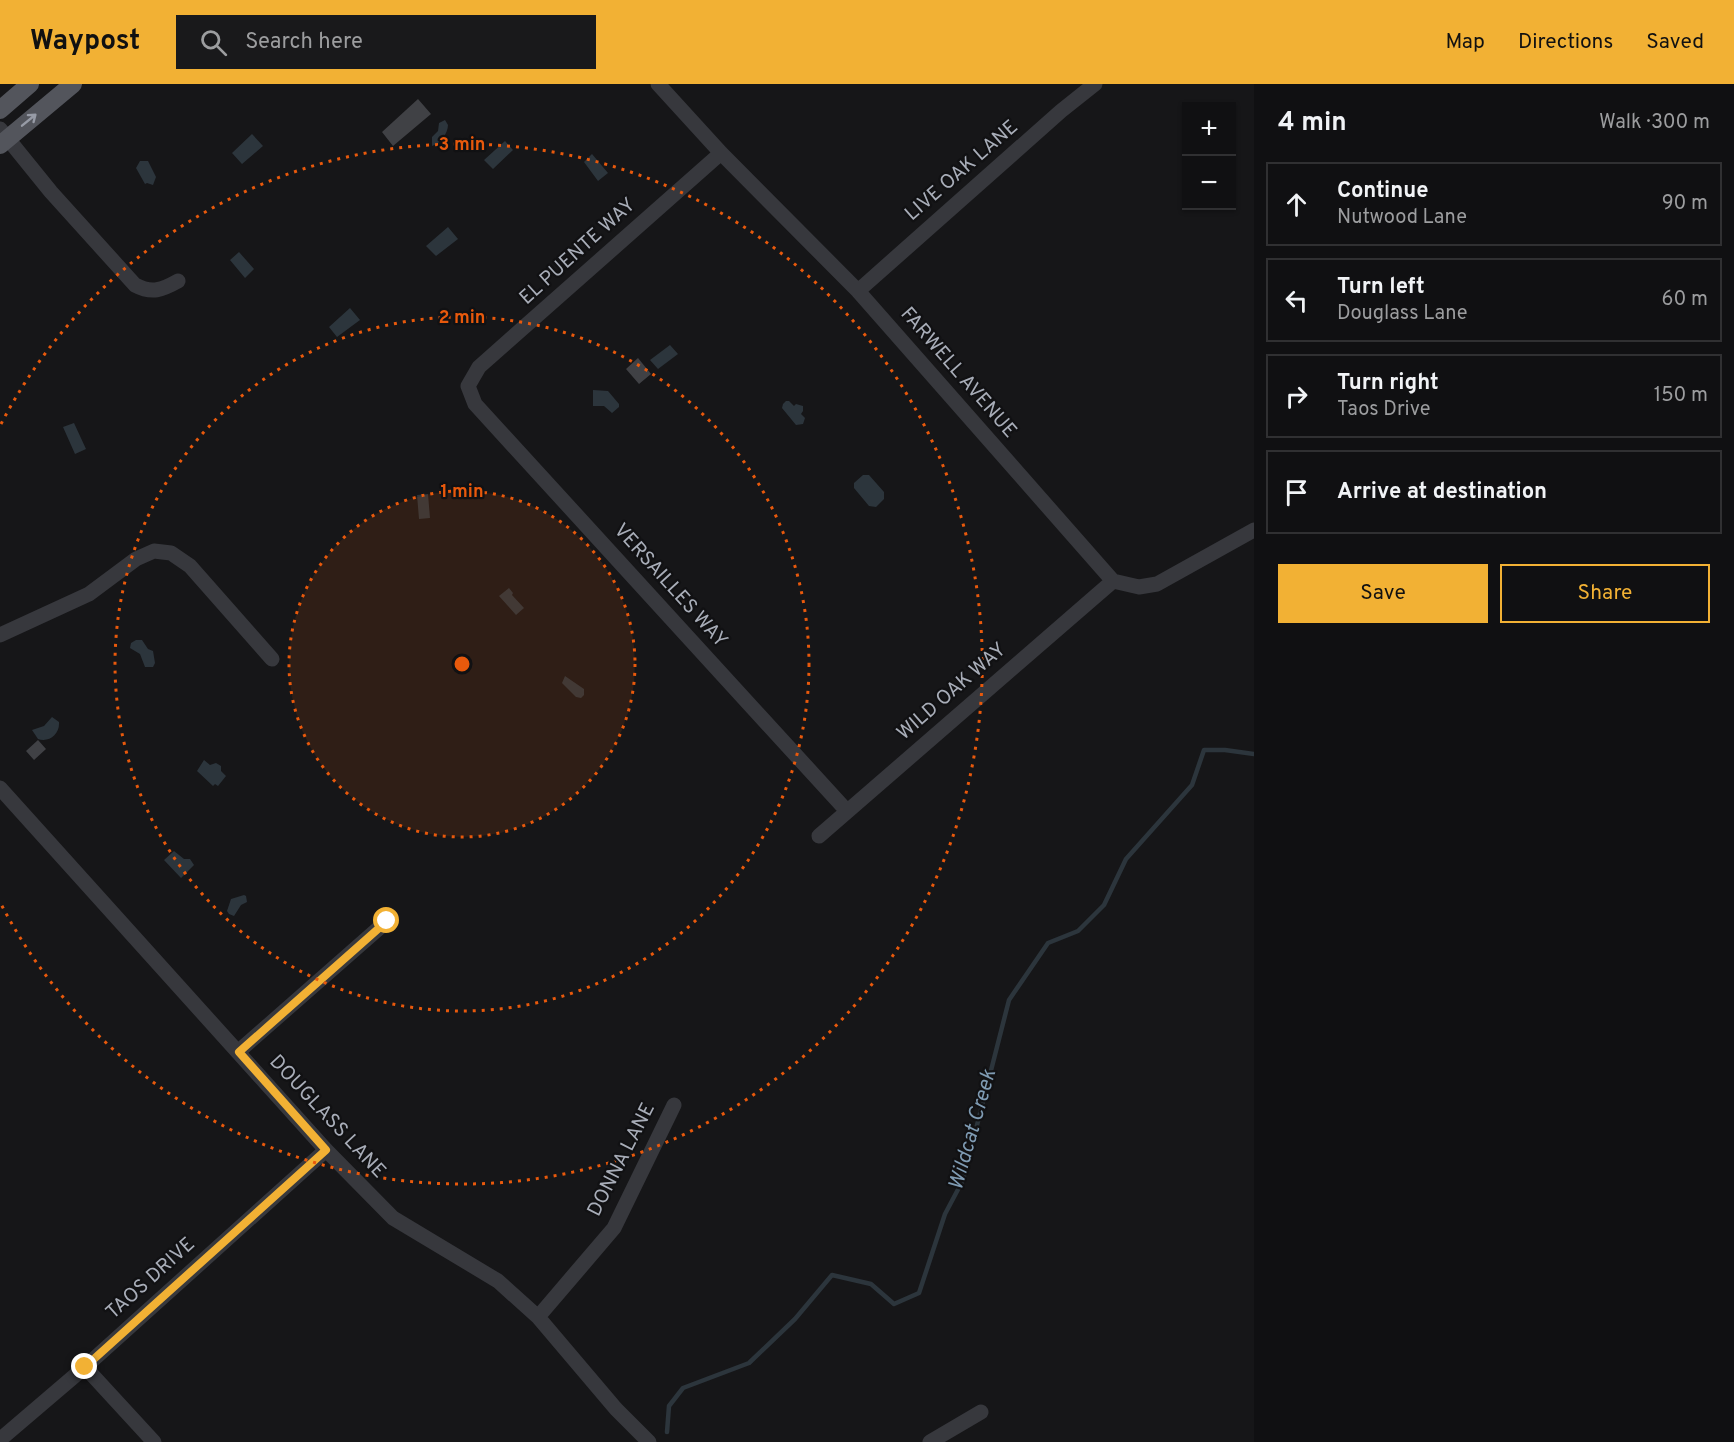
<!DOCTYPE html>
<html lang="en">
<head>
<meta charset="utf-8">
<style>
	body { margin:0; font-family:Overpass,sans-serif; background:#19191b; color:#f1f3f6 }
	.controls { position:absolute; right:18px; top:18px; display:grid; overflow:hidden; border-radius:0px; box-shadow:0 2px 4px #0004 }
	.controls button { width:54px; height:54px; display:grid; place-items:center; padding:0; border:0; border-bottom:2px solid #303032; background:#101012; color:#f1f3f6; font:30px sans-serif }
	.stop { position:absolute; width:18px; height:18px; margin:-14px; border:4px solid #f2b134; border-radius:50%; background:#fff }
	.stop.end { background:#f2b134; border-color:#fff; box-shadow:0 2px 6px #0008 }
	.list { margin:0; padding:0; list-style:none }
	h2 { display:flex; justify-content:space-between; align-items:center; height:78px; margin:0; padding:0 24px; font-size:26px }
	h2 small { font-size:20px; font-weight:400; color:#9c9d9f }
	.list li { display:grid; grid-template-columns:39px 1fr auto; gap:18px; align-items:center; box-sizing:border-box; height:84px; margin:0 12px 12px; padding:0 12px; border:2px solid #303032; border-radius:0px }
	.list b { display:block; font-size:22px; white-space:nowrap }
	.list p { margin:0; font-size:20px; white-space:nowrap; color:#9c9d9f }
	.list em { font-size:20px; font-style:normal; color:#9c9d9f }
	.actions { display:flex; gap:12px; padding:18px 24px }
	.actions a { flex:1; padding:14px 0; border:2px solid #f2b134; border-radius:0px; text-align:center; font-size:21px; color:#f2b134 }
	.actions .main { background:#f2b134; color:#111 }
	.icon { flex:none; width:33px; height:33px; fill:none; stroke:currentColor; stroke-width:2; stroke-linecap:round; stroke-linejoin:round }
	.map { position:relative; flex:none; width:1254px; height:1358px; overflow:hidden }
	header { display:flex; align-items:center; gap:36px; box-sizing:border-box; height:84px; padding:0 30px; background:#f2b134; color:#111 }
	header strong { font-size:28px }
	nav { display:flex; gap:33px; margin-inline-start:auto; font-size:21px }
	.search { width:420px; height:54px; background:#19191b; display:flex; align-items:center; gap:15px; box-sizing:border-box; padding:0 21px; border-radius:0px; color:#9c9d9f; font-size:22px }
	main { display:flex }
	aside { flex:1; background:#101012 }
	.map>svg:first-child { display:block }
	.water { fill:#2c353c }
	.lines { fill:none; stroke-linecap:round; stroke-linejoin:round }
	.stream { stroke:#2c353c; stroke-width:4.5 }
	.building { fill:#404145 }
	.minor { stroke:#37383d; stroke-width:15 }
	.major { stroke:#53555c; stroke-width:18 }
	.oneway { stroke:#979ba6 }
	.route { stroke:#f2b134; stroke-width:8 }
	.ring { fill:none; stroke:#e8590c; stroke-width:3; stroke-dasharray:3 6 }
	.labels { text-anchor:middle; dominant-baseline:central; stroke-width:4.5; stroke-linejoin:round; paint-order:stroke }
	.street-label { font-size:20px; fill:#a8adb8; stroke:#111113 }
	.water-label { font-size:21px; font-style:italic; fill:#7f9bb3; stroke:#111113 }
	.centre { fill:#e8590c; stroke:#111113; stroke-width:3 }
	.ring-label { font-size:18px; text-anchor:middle; font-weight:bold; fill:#e8590c; stroke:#111113; stroke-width:4.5; stroke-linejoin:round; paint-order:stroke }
</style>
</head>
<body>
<header>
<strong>Waypost</strong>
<div class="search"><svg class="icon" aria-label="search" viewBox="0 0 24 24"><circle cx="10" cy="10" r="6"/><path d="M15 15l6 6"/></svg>Search here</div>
<nav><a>Map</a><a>Directions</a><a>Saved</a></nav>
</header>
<main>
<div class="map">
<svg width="1254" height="1358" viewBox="0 0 1254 1358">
	<rect width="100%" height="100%" fill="#161618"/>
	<path class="water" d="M445,36l3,5c0,8 -8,19 -16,21v-9l6,-6 1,-8z
		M252,50l11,12 -21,18 -10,-11z
		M505,57l8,9 -20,19 -9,-9z
		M592,70l16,19 -10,8 -14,-19z
		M140,77h8l8,16 -3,8 -6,-2 -2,1 -9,-16z
		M448,143l10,12 -22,17 -10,-10z
		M239,168l15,17 -9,9 -15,-18z
		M350,224l10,12 -23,17 -8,-10z
		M670,261l8,9 -20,15 -8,-9z
		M593,306l15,1 11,13v3l-7,6 -8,-7h-11z
		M786,317h3l5,5 2,-2 7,2v5l-2,3 4,4 -2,6 -7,1 -14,-17 1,-4z
		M74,339l12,26 -11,5 -12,-27z
		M863,391h6l15,17v7l-8,8 -7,-1 -15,-18v-5z
		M428,410l2,24 -11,1 -2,-24z
		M509,504l4,5 -1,2 12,13 -8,7 -17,-19z
		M136,556h6l6,9 5,2 2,12 -2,4h-8l-5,-13 -10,-6 1,-5z
		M565,592l19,13v6l-3,3 -5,-1 -14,-14z
		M52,633l7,5c1,12 -10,21 -21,17l-6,-9 12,-4z
		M204,676l6,5 6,-2 5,3v5l5,5 -8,10 -3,-2 -2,2 -16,-15z
		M174,767l10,8h6l4,6 -13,13 -17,-18z
		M244,811l2,1 1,6 -6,3 -7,11 -5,-2 -2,-3 4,-12z"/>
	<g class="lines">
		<path class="stream" d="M667,1348l2,-26 14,-18 66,-25 46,-44 37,-44 39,9 23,20 25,-11 26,-79 18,-34 46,-180 39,-57 30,-12 26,-26 22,-46 66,-74 12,-35h21l29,4"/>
	</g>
	<path class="building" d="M418,15l13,15 -38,32 -11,-14z
		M638,274l13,16 -12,10 -13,-15z
		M38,656l8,9 -12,11 -8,-9z"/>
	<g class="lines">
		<path class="minor" d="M658,0l63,69 137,138 255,290 26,6 18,-3 97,-54
			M0,45l51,63 84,93c17,9 27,5 43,-4
			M721,69l-242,214 -11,19 7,18 371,406
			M858,207l203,-180 34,-27
			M0,551l89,-41 47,-35 18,-8 17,2 19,13 82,93
			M0,704l326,362 67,68 105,63 40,36 78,92 33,33
			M819,752l294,-255
			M239,967l148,-130
			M538,1233l76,-89 60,-123
			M85,1283l69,75
			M3,1353l82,-70 241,-217
			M930,1358l51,-30"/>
		<path class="major" d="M0,26l30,-26
			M0,61l73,-61"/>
	</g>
	<defs><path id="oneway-shaft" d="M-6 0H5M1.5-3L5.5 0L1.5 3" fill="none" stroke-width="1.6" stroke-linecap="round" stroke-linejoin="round" transform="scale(1.5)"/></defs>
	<use class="oneway" href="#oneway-shaft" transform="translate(29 36) rotate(-39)"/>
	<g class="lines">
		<path class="route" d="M85,1283l241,-217 -87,-98 148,-131"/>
	</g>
	<circle cx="462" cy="580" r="173" fill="#e8590c" fill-opacity=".12"/>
	<g class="ring">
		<circle cx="462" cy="580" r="173"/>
		<circle cx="462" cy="580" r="347"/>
		<path d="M1 340A520 520 0 1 1 1 820"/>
	</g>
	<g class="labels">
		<g class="street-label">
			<text transform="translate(962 87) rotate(-41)">LIVE OAK LANE</text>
			<text transform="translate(578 168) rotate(-42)">EL PUENTE WAY</text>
			<text transform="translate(958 289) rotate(49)">FARWELL AVENUE</text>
			<text transform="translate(670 502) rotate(48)">VERSAILLES WAY</text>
			<text transform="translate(952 608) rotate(-41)">WILD OAK WAY</text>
			<text transform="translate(327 1033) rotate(47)">DOUGLASS LANE</text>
			<text transform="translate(622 1076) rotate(-63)">DONNA LANE</text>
			<text transform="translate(151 1195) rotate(-42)">TAOS DRIVE</text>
		</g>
		<g class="water-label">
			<text transform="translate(973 1046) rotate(-74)">Wildcat Creek</text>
		</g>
	</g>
	<circle cx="462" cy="580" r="9" class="centre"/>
	<g class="ring-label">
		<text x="462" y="66">3 min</text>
		<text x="462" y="239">2 min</text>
		<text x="462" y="413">1 min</text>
	</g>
</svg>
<div class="controls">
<button>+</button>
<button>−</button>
</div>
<div class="stop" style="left:387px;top:837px"></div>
<div class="stop end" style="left:85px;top:1283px"></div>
</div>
<aside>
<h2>4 min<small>Walk · 300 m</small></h2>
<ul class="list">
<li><svg class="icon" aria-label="ahead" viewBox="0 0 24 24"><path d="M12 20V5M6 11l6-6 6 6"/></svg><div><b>Continue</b><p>Nutwood Lane</p></div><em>90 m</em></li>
<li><svg class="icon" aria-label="left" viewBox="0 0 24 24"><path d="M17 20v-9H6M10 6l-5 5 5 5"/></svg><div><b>Turn left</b><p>Douglass Lane</p></div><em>60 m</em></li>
<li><svg class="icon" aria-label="right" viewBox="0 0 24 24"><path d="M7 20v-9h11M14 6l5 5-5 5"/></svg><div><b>Turn right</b><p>Taos Drive</p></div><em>150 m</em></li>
<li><svg class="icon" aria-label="arrive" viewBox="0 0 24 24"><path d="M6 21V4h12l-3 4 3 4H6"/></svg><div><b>Arrive at destination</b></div></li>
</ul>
<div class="actions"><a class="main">Save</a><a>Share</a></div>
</aside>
</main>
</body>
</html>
